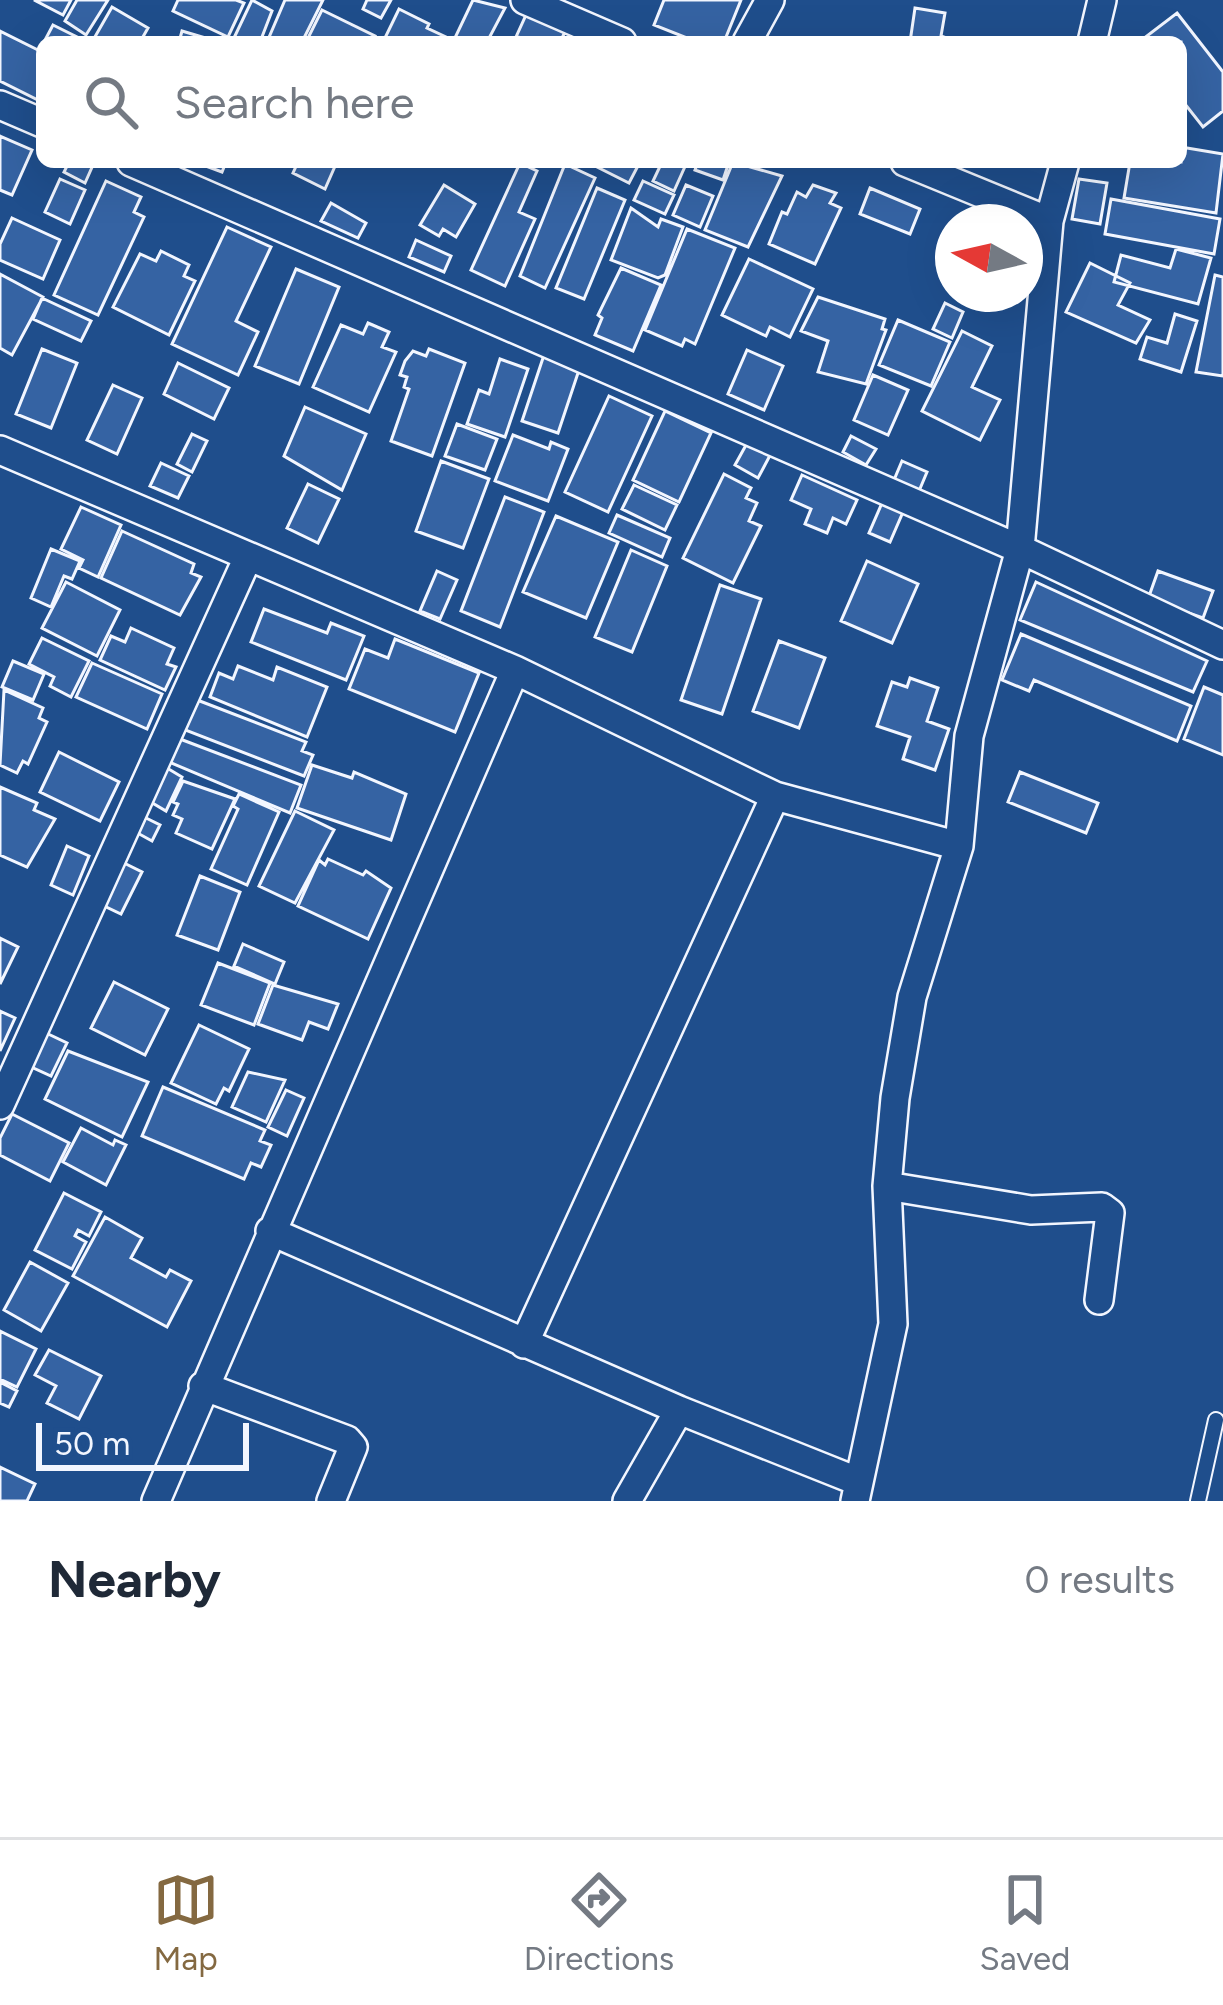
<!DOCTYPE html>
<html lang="en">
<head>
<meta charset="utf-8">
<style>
	body { margin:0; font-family:Figtree,sans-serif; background:#f2f2f3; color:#1f2937 }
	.compass { position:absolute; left:935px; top:204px; width:108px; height:108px; border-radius:50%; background:#fff; box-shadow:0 12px 48px #0002; rotate:278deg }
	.scale { position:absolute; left:36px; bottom:30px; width:213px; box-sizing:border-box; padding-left:12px; border:6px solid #f2f6ff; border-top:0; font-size:33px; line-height:42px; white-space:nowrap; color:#f2f6ff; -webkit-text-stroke:9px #1f4e8c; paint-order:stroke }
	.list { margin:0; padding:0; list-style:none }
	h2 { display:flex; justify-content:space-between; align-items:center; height:156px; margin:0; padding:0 48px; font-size:51px }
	h2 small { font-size:39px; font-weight:400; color:#747a83 }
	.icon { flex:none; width:66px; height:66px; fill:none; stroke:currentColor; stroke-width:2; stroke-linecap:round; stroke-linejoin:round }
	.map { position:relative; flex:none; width:1223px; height:1501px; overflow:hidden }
	.search { position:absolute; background:#fff; box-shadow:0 12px 48px #0002; left:36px; right:36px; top:36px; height:132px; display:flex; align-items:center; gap:30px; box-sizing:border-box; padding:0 42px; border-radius:18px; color:#747a83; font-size:45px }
	.sheet { height:336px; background:#fff }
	nav { display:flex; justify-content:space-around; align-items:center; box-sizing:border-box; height:168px; border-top:3px solid #e0e1e3; background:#fff; font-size:33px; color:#747a83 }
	nav a { display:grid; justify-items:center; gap:6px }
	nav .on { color:#846941 }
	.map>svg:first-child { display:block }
	.building { fill:#3563a3; stroke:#f2f6ff; stroke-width:3 }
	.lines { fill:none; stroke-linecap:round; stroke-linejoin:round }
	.lane-casing { stroke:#f2f6ff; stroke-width:18 }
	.street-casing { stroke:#f2f6ff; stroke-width:32 }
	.lane { stroke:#1f4e8c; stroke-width:14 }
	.street { stroke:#1f4e8c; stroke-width:27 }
</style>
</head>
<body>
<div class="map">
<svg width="1223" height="1501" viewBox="0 0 1223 1501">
	<rect width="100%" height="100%" fill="#1f4e8c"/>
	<path class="building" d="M34,0h37l-8,15z
		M77,0h31l-22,35 -21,-14z
		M178,0h58l8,3 -16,34 -55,-26z
		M252,0l20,11 -12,31h-22l-5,-2z
		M285,0h38l-21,42h-35z
		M367,0h24l-10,18 -18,-9z
		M473,0l32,8 -18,34h-34z
		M664,0h77l-17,42h-27l-43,-17z
		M112,7l36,21 -8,14h-48z
		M915,8l30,5 -4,23 16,6h-47z
		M399,9l30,15 -2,4 19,9 -2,5h-61z
		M322,10l53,26 -3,6h-66z
		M1177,13l46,59v39l-20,16 -22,-28v-57h-42z
		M526,15l39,17 -5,10 -44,-5z
		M53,25l30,15 -2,2h-37z
		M0,31l40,20 2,-5v56l-42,-21z
		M182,31l37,11h-40z
		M0,136l32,14 -20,45 -12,-5z
		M1181,147l42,7 -7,59 -92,-15 6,-36h51z
		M69,162l24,3 -8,18 -21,-11z
		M195,162h31l-4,10z
		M298,162h46l-8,2 -11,25 -32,-16z
		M587,162h53l-11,21z
		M662,162h25l-13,29 -21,-10z
		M698,162h31l-6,18 -28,-10z
		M733,162l49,14 -34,71 -43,-17z
		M520,163l17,8 -18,41 16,7 -30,67 -34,-16z
		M565,164l30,14 -50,110 -25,-12z
		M60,179l25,11 -15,34 -25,-12z
		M1079,179l28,4 -7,41 -28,-5z
		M106,181l35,16 -7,15 10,5 -46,98 -44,-20z
		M643,181l31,14 -9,19 -31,-14z
		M444,185l31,19 -19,33 -13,-8 -4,7 -19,-11z
		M686,185l27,11 -13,31 -27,-12z
		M813,185l23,8 -6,10 11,5 -26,56 -46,-20 13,-32 5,2 10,-22 9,5z
		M597,188l28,12 -41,99 -28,-11z
		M870,188l50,21 -10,25 -50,-20z
		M1111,199l109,20 -6,35 -109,-20z
		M331,203l35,20 -8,15 -37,-17z
		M631,208l27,19 3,-8 22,8 -18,48 -7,3 -47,-18z
		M12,218l48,22 -17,39 -43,-19v-16z
		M227,227l44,20 -35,74 22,11 -20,43 -66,-31z
		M687,229l48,19 -40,96 -10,-5 -3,7 -37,-16z
		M416,240l35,16 -7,16 -35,-15z
		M1176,249l35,9 -13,46 -84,-22 7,-27 49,13z
		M161,251l28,14 -5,11 11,5 -26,54 -56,-28 27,-53 16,7z
		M749,259l64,30 -23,48 -20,-10 -4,9 -44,-21z
		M1090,263l40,20 -12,22 32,15 -14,23 -70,-31z
		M621,268l40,17 -28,66 -38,-16 7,-17 -4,-3z
		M296,269l43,18 -40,97 -44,-18z
		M0,274l43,23 -31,58 -12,-7z
		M1215,275l8,2v99l-27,-4z
		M818,297l67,22 -3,10 4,1 -20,54 -48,-12 10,-31 -27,-10z
		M42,298l49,23 -10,20 -48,-22z
		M945,303l18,9 -11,26 -19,-9z
		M1175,314l22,7 -16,51 -41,-13 7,-22 20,6z
		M898,320l52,22 -19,44 -52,-21z
		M368,323l21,9 -7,15 14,5 -27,60 -56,-25 28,-62 22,9z
		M962,331l30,15 -20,41 28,13 -20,40 -58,-29z
		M42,349l35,14 -26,65 -35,-14z
		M429,349l36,14 -33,93 -41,-15 18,-52 -5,-2 3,-10 -7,-2 5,-14 8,-10 13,5z
		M747,350l36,16 -19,44 -36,-16z
		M545,352l36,12 -23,69 -36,-12z
		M500,359l28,10 -23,68 -38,-13 12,-34 10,4z
		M178,363l51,25 -15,31 -50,-25z
		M873,375l35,15 -20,45 -34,-15z
		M113,385l29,13 -25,56 -30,-14z
		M609,396l43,20 -44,96 -43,-20z
		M305,407l61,27 -24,56 -58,-34z
		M665,411l46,22 -32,69 -46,-22z
		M457,424l40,15 -12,31 -40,-14z
		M192,434l15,7 -15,31 -15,-8z
		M513,435l36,14 2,-7 17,7 -20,52 -53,-20z
		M751,436l23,12 -16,30 -23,-13z
		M851,436l25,13 -10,16 -23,-13z
		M441,461l48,18 -26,69 -47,-17z
		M902,461l25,11 -8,19 -25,-11z
		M161,463l28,13 -11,22 -28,-12z
		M724,474l27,14 -5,10 11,5 -8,18 12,5 -28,57 -50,-25z
		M802,475l55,25 -11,24 -13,-6 -6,15 -22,-9 6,-15 -20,-9z
		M308,484l31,15 -21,44 -31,-15z
		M634,485l43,20 -12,25 -43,-21z
		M505,497l39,15 -44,115 -39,-16z
		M882,503l21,9 -13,30 -21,-9z
		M81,507l40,18 -23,52 -19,-9 4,-8 -22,-11z
		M617,515l53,23 -8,19 -53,-24z
		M556,516l62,26 -32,76 -63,-26z
		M122,531l72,33 -3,9 10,4 -21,38 -79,-37z
		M51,549l29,12 -8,18 -8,-3 -13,31 -20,-9z
		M631,550l36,16 -35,86 -37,-15z
		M867,561l51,23 -26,59 -51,-22z
		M437,571l20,9 -17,39 -20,-8z
		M1158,571l55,20 -10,27 -55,-19z
		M66,582l54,28 -23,46 -55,-28z
		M1036,582l171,79 -14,31 -173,-72z
		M720,585l41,14 -39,115 -41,-14z
		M264,609l63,24 4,-10 33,13 -18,44 -95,-38z
		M131,628l43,20 -7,16 9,3 -11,23 -65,-30 11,-24 14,6z
		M1021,634l170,72 -14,35 -143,-61 -5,11 -27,-11z
		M42,638l47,23 -18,36 -21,-11 4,-9 -25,-13z
		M395,639l84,34 -24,59 -106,-43 16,-40 23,9z
		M779,641l46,17 -26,70 -46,-17z
		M13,661l31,13 -11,26 -31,-13z
		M92,663l70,31 -15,35 -71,-32z
		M238,666l35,14 4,-13 50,20 -20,50 -97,-40 9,-24 14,6z
		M910,678l28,10 -11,33 22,8 -14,41 -32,-11 7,-22 -33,-11 15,-44 15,5z
		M1204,687l19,8v60l-39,-16z
		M4,690l39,18 -4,10 8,4 -19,42 -5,-3 -6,12 -17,-8z
		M192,698l114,44 -4,9 11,4 -9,21 -124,-48z
		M180,739l121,46 -11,28 -121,-51z
		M59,752l60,30 -19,39 -60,-29z
		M162,765l20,12 -16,34 -22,-13z
		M312,765l40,13 2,-6 52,22 -15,46 -94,-32z
		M1020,772l78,31 -12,30 -78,-31z
		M183,781l52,18 -23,50 -36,-16 6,-14 -9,-4 5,-11 -5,-2z
		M0,787l37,16 -3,7 21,9 -28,48 -27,-12z
		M239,794l40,18 -32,73 -36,-16 27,-60 -5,-3z
		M295,811l39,19 -39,73 -36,-17z
		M140,815l20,10 -8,16 -20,-11z
		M67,846l22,10 -16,39 -22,-10z
		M328,859l35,16 3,-4 25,17 -23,51 -70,-33 21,-46 6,5z
		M120,861l22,11 -21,42 -23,-11z
		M200,876l40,16 -22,58 -41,-15z
		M0,938l18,9 -18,37z
		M243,944l41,18 -9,22 -41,-18z
		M218,963l52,20 -16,42 -53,-20z
		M114,982l54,27 -23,46 -54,-27z
		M273,985l65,19 -10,25 -19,-7 -7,18 -44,-16z
		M0,1011l15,7 -15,33z
		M199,1025l50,24 -20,42 -5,-3 -8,16 -45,-21z
		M44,1032l23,11 -16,33 -24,-11z
		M68,1051l80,31 -26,55 -77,-38z
		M248,1072l37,8 -19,42 -34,-15z
		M163,1087l102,43 -5,11 11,4 -10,22 -10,-4 -7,16 -102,-43z
		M286,1090l18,8 -17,38 -19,-9z
		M12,1114l57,29 -19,38 -50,-26v-17z
		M81,1128l32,17 2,-5 11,5 -20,40 -43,-23z
		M64,1193l37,19 -12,24 -11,-6 -3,6 11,6 -14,27 -37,-19z
		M105,1217l37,21 -11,20 35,19 4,-7 21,11 -24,46 -94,-51z
		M30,1262l38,21 -27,48 -37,-21z
		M0,1331l36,18 -19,38 -17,-8z
		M49,1350l52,26 -22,43 -32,-16 9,-17 -21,-11z
		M0,1382l17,9 -8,16 -9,-4z
		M0,1467l35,17 -8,17h-27z"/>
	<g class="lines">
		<defs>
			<path id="lane" d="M1198,1501l18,-81"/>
			<path id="street" d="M525,0l97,42
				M747,42l23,-42
				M1092,42l10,-42
				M0,105l42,18
				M131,162l889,387 203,96
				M905,162l144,59
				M0,450l515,220 260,126 184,50
				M0,1105l248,-548
				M887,1186l144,24 71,-3 8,6 -11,87
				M270,1231l409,179 178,71
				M524,1344l251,-548
				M203,1386l144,54 6,7 -22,54
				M156,1501l359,-831
				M627,1501l52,-91
				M855,1501l38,-177 -6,-138 8,-88 17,-101 47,-151 10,-110 51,-187 29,-328 16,-59"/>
		</defs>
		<use href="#lane" class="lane-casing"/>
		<use href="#street" class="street-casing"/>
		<use href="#lane" class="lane"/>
		<use href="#street" class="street"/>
	</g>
</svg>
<svg class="compass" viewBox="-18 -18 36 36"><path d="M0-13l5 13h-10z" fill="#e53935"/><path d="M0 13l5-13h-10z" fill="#747a83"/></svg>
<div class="scale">50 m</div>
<div class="search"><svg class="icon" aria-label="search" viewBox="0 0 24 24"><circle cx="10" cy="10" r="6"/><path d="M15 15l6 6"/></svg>Search here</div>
</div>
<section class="sheet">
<h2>Nearby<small>0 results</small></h2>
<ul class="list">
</ul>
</section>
<nav>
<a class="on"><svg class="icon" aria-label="map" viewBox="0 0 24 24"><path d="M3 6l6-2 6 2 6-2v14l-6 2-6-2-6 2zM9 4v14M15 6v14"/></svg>Map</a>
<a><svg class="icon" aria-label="directions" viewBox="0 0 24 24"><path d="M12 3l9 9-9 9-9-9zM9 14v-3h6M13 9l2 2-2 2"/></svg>Directions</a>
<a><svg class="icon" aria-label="saved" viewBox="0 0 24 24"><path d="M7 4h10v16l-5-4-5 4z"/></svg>Saved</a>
</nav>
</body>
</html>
